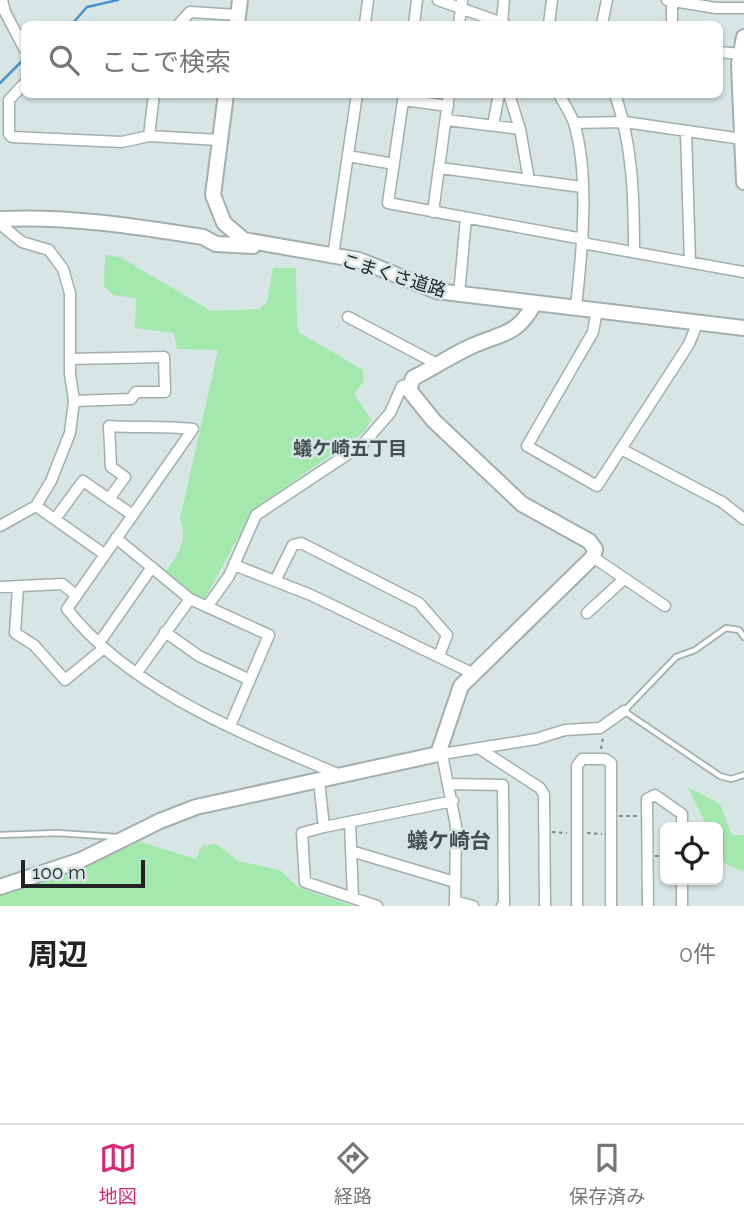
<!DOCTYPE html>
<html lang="ja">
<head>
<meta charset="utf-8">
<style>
	body { margin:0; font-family:Raleway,"Noto Sans JP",sans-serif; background:#f6f6f6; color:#222 }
	.controls { position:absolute; right:21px; bottom:21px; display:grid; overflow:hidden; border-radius:10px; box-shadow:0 2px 5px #0004 }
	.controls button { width:63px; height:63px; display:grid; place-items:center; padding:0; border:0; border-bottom:2px solid #e0e0e0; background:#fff; color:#222; font:35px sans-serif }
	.scale { position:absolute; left:21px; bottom:18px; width:124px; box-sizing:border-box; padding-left:7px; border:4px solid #202424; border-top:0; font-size:19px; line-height:24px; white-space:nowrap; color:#202424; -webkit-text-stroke:5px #d8e5e5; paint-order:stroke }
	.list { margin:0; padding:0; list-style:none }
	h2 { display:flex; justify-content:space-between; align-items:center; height:91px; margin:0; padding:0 28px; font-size:30px }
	h2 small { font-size:23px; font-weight:400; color:#767676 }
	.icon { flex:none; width:38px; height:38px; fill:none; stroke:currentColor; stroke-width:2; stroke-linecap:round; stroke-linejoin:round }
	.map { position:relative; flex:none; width:744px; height:906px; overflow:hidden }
	.search { position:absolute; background:#fff; box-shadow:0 2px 5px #0004; left:21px; right:21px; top:21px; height:77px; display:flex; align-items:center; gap:18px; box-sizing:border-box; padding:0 24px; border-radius:10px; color:#767676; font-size:26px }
	.sheet { height:217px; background:#fff }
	nav { display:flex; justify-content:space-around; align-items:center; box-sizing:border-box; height:98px; border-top:2px solid #e0e0e0; background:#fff; font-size:19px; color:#767676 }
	nav a { display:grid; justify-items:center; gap:4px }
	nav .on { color:#db2777 }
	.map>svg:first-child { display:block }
	.green { fill:#a3e9ad }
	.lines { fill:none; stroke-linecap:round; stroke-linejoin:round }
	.stream { stroke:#4793cd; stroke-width:2.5 }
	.lane-casing { stroke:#a2afae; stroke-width:8 }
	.street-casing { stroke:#a2afae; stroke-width:13 }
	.secondary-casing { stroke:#a2afae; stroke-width:18 }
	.path { stroke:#7b8383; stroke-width:2; stroke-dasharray:3.5 3.5; stroke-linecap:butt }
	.lane { stroke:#fff; stroke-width:4.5 }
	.street { stroke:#fff; stroke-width:10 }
	.secondary { stroke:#fff; stroke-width:14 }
	.labels { text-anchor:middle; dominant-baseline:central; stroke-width:5; stroke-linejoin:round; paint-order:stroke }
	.street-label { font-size:18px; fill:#202424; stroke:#d8e5e5 }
	.neighbourhood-label { font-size:19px; font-weight:bold; fill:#434e4e; stroke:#d8e5e5 }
	.quarter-label { font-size:21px; font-weight:bold; fill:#434e4e; stroke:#d8e5e5 }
</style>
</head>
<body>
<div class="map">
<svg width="744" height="906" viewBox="0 0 744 906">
	<rect width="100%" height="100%" fill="#d8e5e5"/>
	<path class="green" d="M105,255l15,2 91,54 48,-2 8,-7 6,-34h23l1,57 3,8 63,37 1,11 -10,13 17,25 -7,13 -111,78 -50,92 -37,-31c12,-17 23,-31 14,-52l38,-169 -41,-1 -3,-16 -39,-5 1,-30 -23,-3 -9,-9z
		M688,787l32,17 12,31h12v37l-18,-8 -8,-9v-28h-11z
		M138,841l58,18 6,-13 14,-2 22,17 42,9 19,18 55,18h-354v-13l83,-27z"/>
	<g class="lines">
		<path class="stream" d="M72,24l15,-17 31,-7
			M0,83l24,-24"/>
		<defs>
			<path id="lane" d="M744,637l-5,-7 -13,-2 -31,22 -19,7 -52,54 96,65 11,3 13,-4
				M0,835l57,-2 61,4"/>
			<path id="street" d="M2,0l3,12 19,36
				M438,0l67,24
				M667,0l49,8h28
				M502,21l2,-21
				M179,24l11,-12 48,3
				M365,24l3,-24
				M414,24l3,-24
				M459,24l3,-23
				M549,24l3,-24
				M602,24l5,-24
				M672,24v-24
				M720,52l20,2
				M24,84l-15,16v34l3,3 110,5 27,-6 70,4
				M404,94l-16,109 195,36
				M509,94l11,35 9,51
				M559,94c5,10 12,20 15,29 16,53 8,130 2,184
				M615,94c18,52 19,104 19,158
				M403,100l45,6
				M447,120l73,9
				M574,123l51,-1 117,17
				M493,125l6,-31
				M686,132l4,130
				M149,136l5,-42
				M348,156l46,8
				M440,168l142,19
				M433,212l16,-118
				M0,224l22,18 27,8 14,19 7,24v81l4,27 -4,32 -19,48 -15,25 -36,20
				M582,243l162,29
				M333,256l24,-162
				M459,294l7,-76
				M597,310l-4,22 -66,114 70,40 92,-142 6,-15
				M348,317l91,48
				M70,359l94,-2 1,35h-29l-5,7 -57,2
				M621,449l101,53 22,17
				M109,499l24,16
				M36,506l68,48
				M55,519l28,-38 26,18 16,-22 -14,-10 -2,-41c29,2 55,0 84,3l-126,180c64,82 179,126 273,166
				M116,538l74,61 79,36 -39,91
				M593,557l72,49
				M234,565l77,30 161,78
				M275,581l18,-36 8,-2 118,60 28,32 -8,21
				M0,587l62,-3 14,11
				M18,587l-3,46 19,12 31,35 39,-32
				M207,607l22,-31 27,-61 107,-71 27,-31 12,-27 7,-2
				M587,613l37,-34
				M165,632l34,24 51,24
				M99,643l53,-76
				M138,671l52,-72
				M480,749l60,39 4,7 1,111
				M439,751l3,3 94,-15 29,-9 35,-2 24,-17
				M442,754l14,72 -1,80
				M319,781l5,46 129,-26
				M449,784l54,1 1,119 -2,2
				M350,822l3,76
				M324,827l-22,6 3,49 72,24
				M351,851l104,31
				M682,880v26
				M455,901l18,5
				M577,906v-140l5,-7h23l6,4v143
				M648,906l-1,-107 8,-4 27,19v13"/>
			<path id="secondary" d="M237,24l3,-24
				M744,37l-5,27 5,118
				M226,94l-13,101 11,28 20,17 115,20 77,31 308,37
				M0,219c70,-3 134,7 203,18l13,7 37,2
				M0,887l81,-27 79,-39 36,-14 242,-53 23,-68 132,-129 2,-8 -6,-8 -67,-37 -88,-83 -25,-31 4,-12c20,-10 39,-23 59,-32 29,-13 45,-10 62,-42"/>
		</defs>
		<use href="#lane" class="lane-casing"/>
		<use href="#street" class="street-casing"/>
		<use href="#secondary" class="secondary-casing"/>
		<path class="path" d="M601,749l2,-11
			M619,816h19
			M552,832l15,1
			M587,833l15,1
			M655,856h10"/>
		<use href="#lane" class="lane"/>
		<use href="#street" class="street"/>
		<use href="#secondary" class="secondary"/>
	</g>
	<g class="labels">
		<g class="street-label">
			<text transform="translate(394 275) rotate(17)">こまくさ道路</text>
		</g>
		<g class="neighbourhood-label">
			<text x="350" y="448">蟻ケ崎五丁目</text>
		</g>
		<g class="quarter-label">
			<text x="449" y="840">蟻ケ崎台</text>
		</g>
	</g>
</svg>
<div class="controls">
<button><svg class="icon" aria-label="locate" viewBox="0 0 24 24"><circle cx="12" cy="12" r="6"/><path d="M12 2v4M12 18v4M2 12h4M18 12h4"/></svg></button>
</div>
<div class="scale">100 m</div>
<div class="search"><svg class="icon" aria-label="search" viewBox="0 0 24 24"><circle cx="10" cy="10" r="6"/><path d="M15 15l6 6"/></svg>ここで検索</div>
</div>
<section class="sheet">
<h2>周辺<small>0件</small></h2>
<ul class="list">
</ul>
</section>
<nav>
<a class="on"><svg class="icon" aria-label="map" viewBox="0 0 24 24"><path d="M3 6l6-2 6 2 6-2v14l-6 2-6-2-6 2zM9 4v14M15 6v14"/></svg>地図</a>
<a><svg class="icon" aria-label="directions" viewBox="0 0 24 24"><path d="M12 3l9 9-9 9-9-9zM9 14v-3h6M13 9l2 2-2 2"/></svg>経路</a>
<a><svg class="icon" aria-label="saved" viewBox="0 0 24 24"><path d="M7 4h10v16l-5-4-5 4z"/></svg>保存済み</a>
</nav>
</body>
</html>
